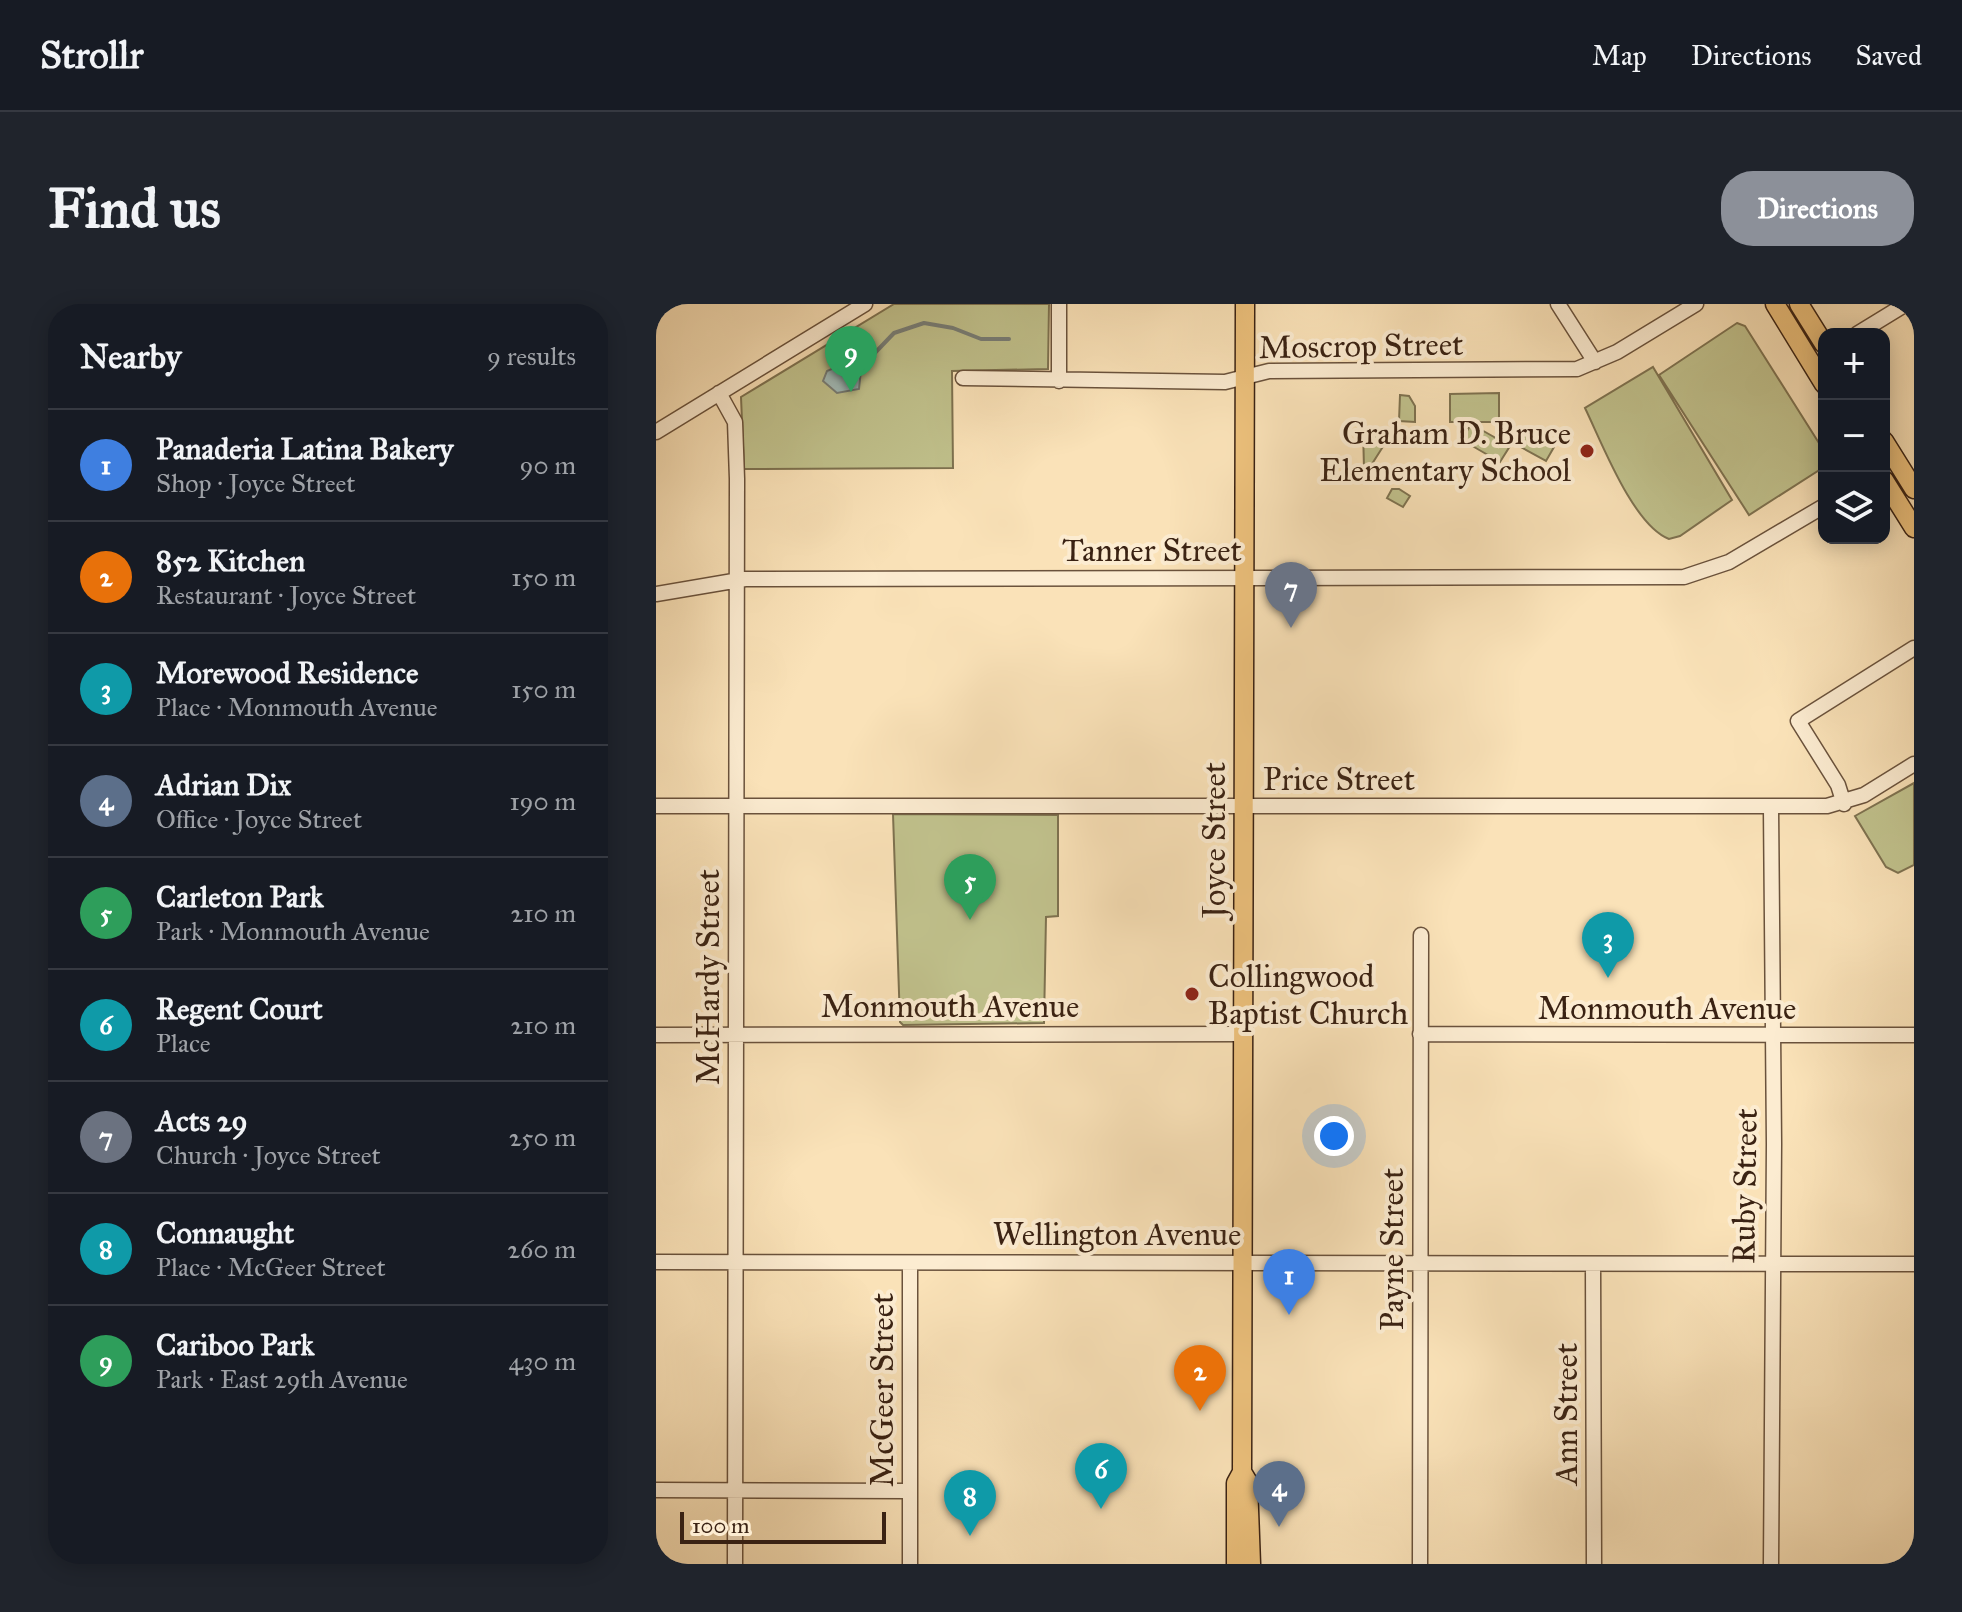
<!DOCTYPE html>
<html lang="en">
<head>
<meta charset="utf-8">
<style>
	body { margin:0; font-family:"IM FELL Great Primer",serif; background:#20242c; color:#f1f3f6 }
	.controls { position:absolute; right:24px; top:24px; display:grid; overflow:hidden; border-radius:16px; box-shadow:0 4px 20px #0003 }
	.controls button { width:72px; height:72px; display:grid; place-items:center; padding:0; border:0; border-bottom:2px solid #363941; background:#171b24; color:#f1f3f6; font:40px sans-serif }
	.scale { position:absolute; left:24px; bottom:20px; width:206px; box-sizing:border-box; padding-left:8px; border:4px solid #3a2213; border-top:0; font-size:22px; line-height:28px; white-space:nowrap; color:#3a2213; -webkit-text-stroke:6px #fcecd1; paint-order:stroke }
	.you { position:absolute; left:678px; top:832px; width:28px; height:28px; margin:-20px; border:6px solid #fff; border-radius:50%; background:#1a73e8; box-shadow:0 0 0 12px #1a73e833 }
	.badge { display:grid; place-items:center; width:52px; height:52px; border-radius:50%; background:#8c9099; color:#fff; font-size:26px; font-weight:700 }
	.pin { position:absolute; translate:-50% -66px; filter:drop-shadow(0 2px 4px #0008) }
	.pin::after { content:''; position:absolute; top:42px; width:28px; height:24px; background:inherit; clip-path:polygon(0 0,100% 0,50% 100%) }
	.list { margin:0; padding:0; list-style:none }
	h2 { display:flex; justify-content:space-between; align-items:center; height:104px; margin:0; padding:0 32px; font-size:34px }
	h2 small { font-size:26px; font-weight:400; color:#9ea1a6 }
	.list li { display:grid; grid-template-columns:52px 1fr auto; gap:24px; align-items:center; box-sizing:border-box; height:112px; padding:0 32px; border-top:2px solid #363941 }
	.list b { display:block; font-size:30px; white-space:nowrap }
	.list p { margin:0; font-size:26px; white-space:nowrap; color:#9ea1a6 }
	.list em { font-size:26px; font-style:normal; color:#9ea1a6 }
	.icon { flex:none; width:44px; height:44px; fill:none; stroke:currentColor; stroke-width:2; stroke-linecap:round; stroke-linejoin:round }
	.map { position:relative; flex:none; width:1258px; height:1260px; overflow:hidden; border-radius:32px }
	header { display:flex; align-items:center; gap:48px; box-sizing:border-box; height:112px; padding:0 40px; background:#171b24; border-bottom:2px solid #363941 }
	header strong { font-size:38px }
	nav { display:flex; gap:44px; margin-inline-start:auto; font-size:28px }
	.intro { display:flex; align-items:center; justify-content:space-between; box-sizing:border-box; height:192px; padding:0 48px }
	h1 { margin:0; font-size:56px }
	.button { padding:20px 36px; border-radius:32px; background:#8c9099; color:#fff; font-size:28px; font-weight:700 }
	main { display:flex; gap:48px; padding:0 48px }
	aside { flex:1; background:#171b24; border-radius:32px; box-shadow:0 4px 20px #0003 }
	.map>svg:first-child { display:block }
	.green { fill:#c1c28d; stroke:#7e7250; stroke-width:2 }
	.water { fill:#a2bcb9; stroke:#787e77; stroke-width:2 }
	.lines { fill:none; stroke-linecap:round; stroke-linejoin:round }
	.stream { stroke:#787e77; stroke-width:4 }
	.minor-casing { stroke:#6a523c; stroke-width:17 }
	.major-casing { stroke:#3a2213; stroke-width:21 }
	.minor { stroke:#fcecd1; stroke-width:14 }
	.major { stroke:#edc17c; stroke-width:18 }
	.poi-dot { fill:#8f2418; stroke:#fcecd1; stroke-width:3 }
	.labels { text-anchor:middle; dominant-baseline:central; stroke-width:8; stroke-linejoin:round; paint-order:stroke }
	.street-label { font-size:32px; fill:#3a2213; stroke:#fcecd1 }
	.poi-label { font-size:32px; fill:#3a2213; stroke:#fcecd1; text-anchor:end }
</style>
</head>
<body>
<header>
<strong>Strollr</strong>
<nav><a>Map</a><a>Directions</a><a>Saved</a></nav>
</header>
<div class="intro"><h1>Find us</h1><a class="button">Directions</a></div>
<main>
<aside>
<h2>Nearby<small>9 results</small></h2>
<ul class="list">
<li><span class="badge" style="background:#3f7fe0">1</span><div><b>Panaderia Latina Bakery</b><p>Shop · Joyce Street</p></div><em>90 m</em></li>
<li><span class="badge" style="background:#e8710a">2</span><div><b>852 Kitchen</b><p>Restaurant · Joyce Street</p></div><em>150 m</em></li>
<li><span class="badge" style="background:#0f9aa8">3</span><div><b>Morewood Residence</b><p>Place · Monmouth Avenue</p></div><em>150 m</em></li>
<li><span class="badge" style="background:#5c6f8a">4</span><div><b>Adrian Dix</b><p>Office · Joyce Street</p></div><em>190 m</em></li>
<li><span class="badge" style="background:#2e9e5b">5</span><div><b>Carleton Park</b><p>Park · Monmouth Avenue</p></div><em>210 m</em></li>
<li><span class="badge" style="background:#0f9aa8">6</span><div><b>Regent Court</b><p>Place</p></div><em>210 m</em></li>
<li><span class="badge" style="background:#6b7280">7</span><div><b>Acts 29</b><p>Church · Joyce Street</p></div><em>250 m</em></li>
<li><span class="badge" style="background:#0f9aa8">8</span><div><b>Connaught</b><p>Place · McGeer Street</p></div><em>260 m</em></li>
<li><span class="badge" style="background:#2e9e5b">9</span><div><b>Cariboo Park</b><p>Park · East 29th Avenue</p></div><em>430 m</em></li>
</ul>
</aside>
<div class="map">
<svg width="1258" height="1260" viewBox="0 0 1258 1260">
	<rect width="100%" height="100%" fill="#fae2b8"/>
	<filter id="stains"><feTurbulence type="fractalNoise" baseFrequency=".0025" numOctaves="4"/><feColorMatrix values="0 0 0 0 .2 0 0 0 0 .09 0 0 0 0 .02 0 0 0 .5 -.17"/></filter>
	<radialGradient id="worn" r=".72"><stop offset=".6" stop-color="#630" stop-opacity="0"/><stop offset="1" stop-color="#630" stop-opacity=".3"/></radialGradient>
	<path class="green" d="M238,0h155l-1,65 -96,2 1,97 -209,1 -3,-72z
		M1081,19l8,3 79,125v16l-75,48 -90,-140z
		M997,63l79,133 -52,36 -11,3c-36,-14 -67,-96 -84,-131z
		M843,89v29h-49v-28z
		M744,91l9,1 6,10v16l-16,-1z
		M815,120l39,22 -10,16 -38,-22z
		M707,125l21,2v14l-14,22 -6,1z
		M870,126l28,17 -8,14 -29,-16z
		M736,185h7l11,7 -7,11 -16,-9z
		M1258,479v82l-16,8 -12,-6 -31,-51z
		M237,510l165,1v101l-12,1 -2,106 -141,2 -3,-3z"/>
	<path class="water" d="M192,58l13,8 -2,19 -22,4 -14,-12 4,-10z"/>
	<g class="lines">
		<path class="stream" d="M197,62l18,-9 23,-24 30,-10 29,5 28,11h28"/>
		<defs>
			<path id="minor" d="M403,0v77
				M902,0l37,58
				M1201,30l49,-30
				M307,74l262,4 44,-11 308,-2 40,-17 79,-48
				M63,89l16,29 2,57 -2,1085
				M0,128l209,-128
				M0,290l89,-15 939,-2 45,-15 95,-56
				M1188,500l-6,-19 -40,-64 116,-73
				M0,502h1171l37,-11 50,-31
				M1115,504l3,336 -3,420
				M764,730l494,1
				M0,731l588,-1
				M0,958l1258,2
				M937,960l1,300
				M0,1186l254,1
				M254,1260v-301
				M764,1260l1,-629"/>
			<path id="major" d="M589,0l-3,1168 6,10 3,82
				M1119,0l49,80
				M1143,0l25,40
				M1228,137l30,48
				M1228,176l30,48
				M580,1260v-81l6,-11"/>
		</defs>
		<use href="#minor" class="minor-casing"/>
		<use href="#major" class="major-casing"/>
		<use href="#minor" class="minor"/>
		<use href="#major" class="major"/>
	</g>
	<g class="poi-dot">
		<circle cx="931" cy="147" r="8"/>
		<circle cx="536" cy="690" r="8"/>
	</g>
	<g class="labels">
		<g class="street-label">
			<text transform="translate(705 42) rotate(-1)">Moscrop Street</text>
			<text x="496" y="246">Tanner Street</text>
			<text x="683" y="475">Price Street</text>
			<text transform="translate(558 536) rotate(-90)">Joyce Street</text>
			<text transform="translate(52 673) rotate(-90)">McHardy Street</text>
			<text x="294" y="702">Monmouth Avenue</text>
			<text x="1011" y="704">Monmouth Avenue</text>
			<text transform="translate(1089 882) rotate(-89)">Ruby Street</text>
			<text x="461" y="930">Wellington Avenue</text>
			<text transform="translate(736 945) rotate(-90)">Payne Street</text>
			<text transform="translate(226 1086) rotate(-90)">McGeer Street</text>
			<text transform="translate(910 1110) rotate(-90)">Ann Street</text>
		</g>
		<g class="poi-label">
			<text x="915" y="129">Graham D. Bruce<tspan x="915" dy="37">Elementary School</tspan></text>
			<text x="552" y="672" text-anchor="start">Collingwood<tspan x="552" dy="37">Baptist Church</tspan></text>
		</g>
	</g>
	<rect width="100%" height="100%" filter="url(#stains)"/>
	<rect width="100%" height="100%" fill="url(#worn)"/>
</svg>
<div class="controls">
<button>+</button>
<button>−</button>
<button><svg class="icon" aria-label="layers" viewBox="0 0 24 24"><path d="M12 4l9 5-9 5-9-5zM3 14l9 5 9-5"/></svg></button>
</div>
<div class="scale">100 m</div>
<div class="you"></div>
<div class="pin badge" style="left:633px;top:1011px;background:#3f7fe0">1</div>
<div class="pin badge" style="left:544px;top:1107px;background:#e8710a">2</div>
<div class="pin badge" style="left:952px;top:674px;background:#0f9aa8">3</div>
<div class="pin badge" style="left:623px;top:1223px;background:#5c6f8a">4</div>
<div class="pin badge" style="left:314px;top:616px;background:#2e9e5b">5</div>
<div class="pin badge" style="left:445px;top:1205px;background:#0f9aa8">6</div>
<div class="pin badge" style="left:635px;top:324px;background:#6b7280">7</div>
<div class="pin badge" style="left:314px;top:1232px;background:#0f9aa8">8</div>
<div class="pin badge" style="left:195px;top:88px;background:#2e9e5b">9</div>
</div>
</main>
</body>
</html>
